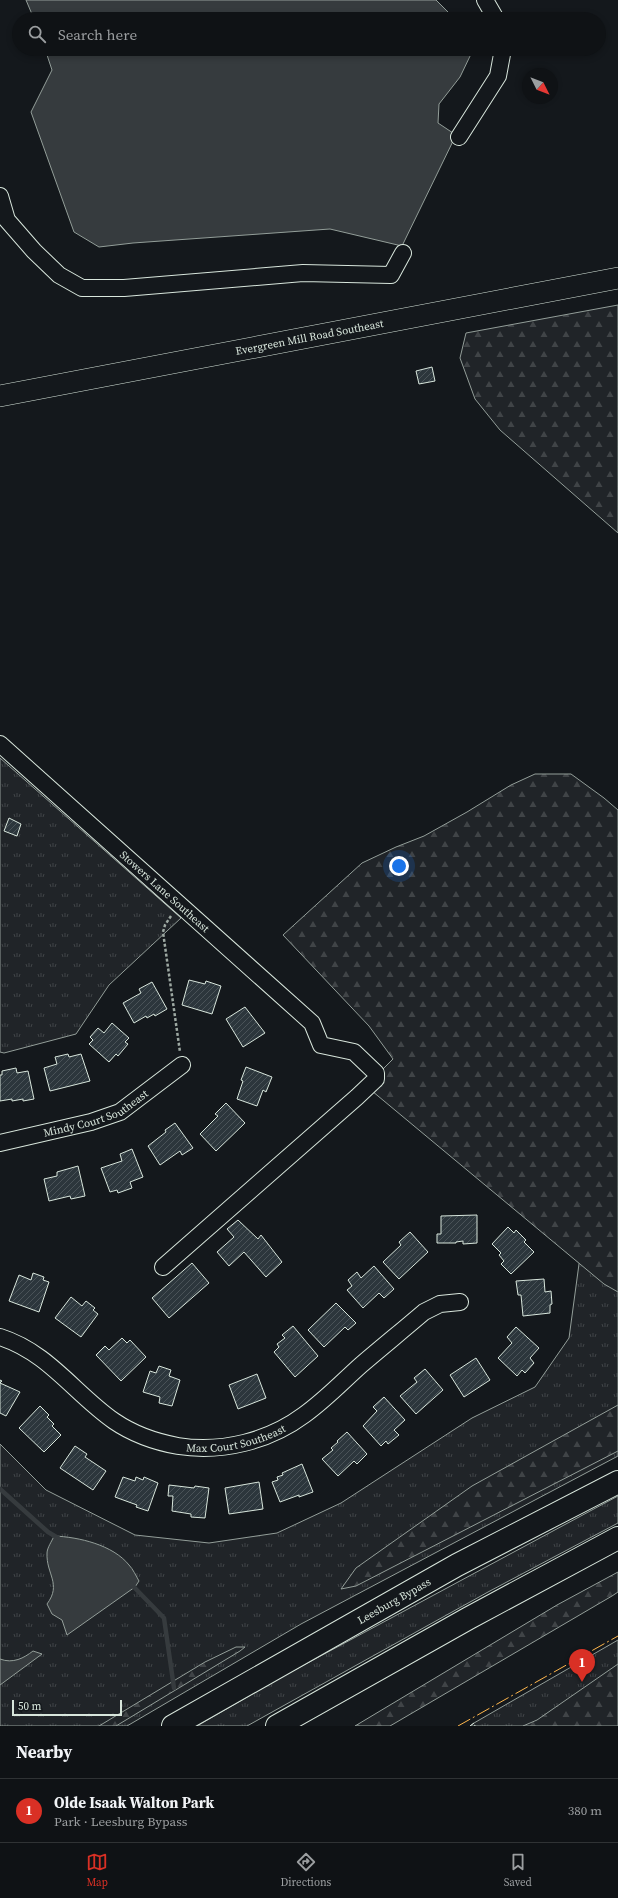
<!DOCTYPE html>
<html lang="en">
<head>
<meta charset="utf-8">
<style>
	body { margin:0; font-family:"Source Serif 4",serif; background:#1d2022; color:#f1f3f6 }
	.compass { position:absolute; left:522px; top:68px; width:36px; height:36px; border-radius:50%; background:#0f1215; box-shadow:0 2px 6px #0003; rotate:132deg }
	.scale { position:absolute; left:12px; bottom:10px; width:110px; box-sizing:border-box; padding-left:4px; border:2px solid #d8e6dc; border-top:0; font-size:11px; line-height:14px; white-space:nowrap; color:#d8e6dc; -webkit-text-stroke:3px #14181c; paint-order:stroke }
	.you { position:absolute; left:399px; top:866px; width:14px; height:14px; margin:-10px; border:3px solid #fff; border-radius:50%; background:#1a73e8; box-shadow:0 0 0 6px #1a73e833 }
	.badge { display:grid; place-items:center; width:26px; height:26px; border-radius:50%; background:#d93025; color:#fff; font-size:13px; font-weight:700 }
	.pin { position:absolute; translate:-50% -33px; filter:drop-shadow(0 1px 2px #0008) }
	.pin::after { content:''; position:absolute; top:21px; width:14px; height:12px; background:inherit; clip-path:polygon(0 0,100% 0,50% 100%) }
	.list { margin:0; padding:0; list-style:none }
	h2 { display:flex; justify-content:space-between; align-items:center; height:52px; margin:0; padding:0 16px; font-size:17px }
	h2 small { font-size:13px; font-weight:400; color:#9b9ea0 }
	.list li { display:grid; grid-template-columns:26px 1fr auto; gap:12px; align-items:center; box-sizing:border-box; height:64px; padding:0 16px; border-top:1px solid #2f3234 }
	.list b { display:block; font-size:15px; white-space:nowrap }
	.list p { margin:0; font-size:13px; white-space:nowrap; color:#9b9ea0 }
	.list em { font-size:13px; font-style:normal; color:#9b9ea0 }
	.icon { flex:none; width:22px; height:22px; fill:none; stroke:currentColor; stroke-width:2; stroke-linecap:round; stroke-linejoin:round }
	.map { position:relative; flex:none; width:618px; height:1726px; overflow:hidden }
	.search { position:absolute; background:#0f1215; box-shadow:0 2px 6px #0003; left:12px; right:12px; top:12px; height:44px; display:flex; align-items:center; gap:10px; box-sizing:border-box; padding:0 14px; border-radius:22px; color:#9b9ea0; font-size:15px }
	.sheet { height:116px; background:#0f1215 }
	nav { display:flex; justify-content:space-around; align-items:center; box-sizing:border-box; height:56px; border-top:1px solid #2f3234; background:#0f1215; font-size:11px; color:#9b9ea0 }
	nav a { display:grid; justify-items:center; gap:2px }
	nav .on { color:#d93025 }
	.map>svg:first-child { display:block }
	.grass { fill:url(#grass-tufts); stroke:#939e99 }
	.forest { fill:url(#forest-firs); stroke:#939e99 }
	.water { fill:#363b3e; stroke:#939e99 }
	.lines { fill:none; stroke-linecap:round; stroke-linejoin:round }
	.stream { stroke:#363b3e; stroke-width:4.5 }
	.building { fill:url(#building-hatch); stroke:#d8e6dc }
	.minor-casing { stroke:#d8e6dc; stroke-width:18 }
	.major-casing { stroke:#d8e6dc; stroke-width:22 }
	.highway-casing { stroke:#d8e6dc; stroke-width:24 }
	.path { stroke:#9da8a2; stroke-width:2.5; stroke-dasharray:3 2; stroke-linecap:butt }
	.minor { stroke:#14181c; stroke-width:16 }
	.major { stroke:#14181c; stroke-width:21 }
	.highway { stroke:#14181c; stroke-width:22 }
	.fence { stroke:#d8e6dc; stroke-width:1; stroke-dasharray:5 2; stroke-linecap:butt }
	.power { stroke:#ffb74d; stroke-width:1; stroke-dasharray:14 3 2 3; stroke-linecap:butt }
	.labels { text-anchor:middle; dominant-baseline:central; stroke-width:3; stroke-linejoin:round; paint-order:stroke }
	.street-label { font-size:11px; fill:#d8e6dc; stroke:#14181c }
</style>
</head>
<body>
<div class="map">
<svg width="618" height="1726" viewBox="0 0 618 1726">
	<defs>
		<pattern id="grass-tufts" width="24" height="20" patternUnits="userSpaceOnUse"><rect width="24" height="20" fill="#202428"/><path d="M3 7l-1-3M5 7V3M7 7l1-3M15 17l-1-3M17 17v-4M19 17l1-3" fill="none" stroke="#404447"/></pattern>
		<pattern id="forest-firs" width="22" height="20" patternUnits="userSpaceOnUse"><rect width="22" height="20" fill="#202428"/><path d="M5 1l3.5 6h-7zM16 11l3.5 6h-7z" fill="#404447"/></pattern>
		<pattern id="building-hatch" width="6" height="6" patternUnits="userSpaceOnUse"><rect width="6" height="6" fill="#2c363c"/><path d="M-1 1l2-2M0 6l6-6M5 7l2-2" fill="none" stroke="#4a5358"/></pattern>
	</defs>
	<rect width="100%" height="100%" fill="#14181c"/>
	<path class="grass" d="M0,758l181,160 -72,67 -33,49 -72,19 -4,-1z
		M618,1136v320l-317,168 -174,102h-127v-282l46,46 89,45 74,8 68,-10 64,-30 131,-85 63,-31 34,-49 10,-74z
		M618,1496v27l-130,69 -241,134h-50l90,-52z
		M618,1640v86h-148l4,-3z"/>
	<path class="forest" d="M618,305v228l-118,-103 -25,-31 -15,-41 6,-25z
		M535,774h36l33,24 14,12v482l-14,-8 -238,-198 27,-27 -24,-33 -86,-91 79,-72 34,-16 28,-11 43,-24 44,-27z
		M618,1405v46l-262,135 -15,3 15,-21 116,-82z
		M618,1572v20l-6,4 -222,130h-35l202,-121z
		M236,1647h9l-5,4 -124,75h-17l106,-64z
		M618,1664v62h-95l14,-6z"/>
	<path class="water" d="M26,0h410l19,19h-421z
		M45,49h425l2,3 -12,25 -21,27 -1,19 18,12 -54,111 -72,-17 -197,14 -34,4 -25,-15 -43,-120 21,-42z
		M54,1536c25,1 59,9 75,29 4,4 7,11 10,16l-4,6 -68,48 -5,-15 -10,-6 -5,-10c15,-20 -1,-30 0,-51 0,-5 5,-12 7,-17z
		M33,1651l9,3 -42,31v-26c13,5 24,-1 33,-8z"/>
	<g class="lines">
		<path class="stream" d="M0,1489l48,43 10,6
			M131,1584l33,34 10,70"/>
	</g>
	<path class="building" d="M432,367l3,14 -16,3 -3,-13z
		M9,818l12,6 -4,12 -13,-5z
		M189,980l16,4 1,-3 15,5 -9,28 -30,-9z
		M152,982l15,27 -12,7 -1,-2 -7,4 -1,-2 -12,7 -11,-20 18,-10 -2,-4z
		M245,1007l20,26 -22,14 -17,-28z
		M112,1023l17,15 -4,4 3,2 -10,12 -2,-2 -7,8 -20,-18 4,-4 -3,-3 8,-9 6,5z
		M68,1054l1,3 12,-3 9,27 -40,10 -6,-23 13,-4 -2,-7z
		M246,1067l26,10 -6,15 -3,-2 -6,16 -20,-7 6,-18 -2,-1z
		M16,1068l1,5 11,-2 6,28 -11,2v-2l-11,2v-2l-12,2v-26h2v-4z
		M226,1103l19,20 -29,28 -16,-17 18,-18 -3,-2z
		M175,1123l18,25 -11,7 -2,-4 -20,14 -12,-19 18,-14 -1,-2z
		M132,1149l11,28 -13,5 2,6 -14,5 -1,-3 -7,2 -9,-24 21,-7 -2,-7z
		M78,1166l7,30 -14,3 -1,-3 -21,5 -5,-22 13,-3v-4z
		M477,1215v28l-14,1v-3l-7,1v1h-19v-9h4v-18z
		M238,1220l20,19 3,-4 21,27 -16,15 -22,-25 -15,14 -12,-14 17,-15 -7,-8z
		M508,1227l6,6 2,-3 10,10 -2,2 10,10 -23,22 -10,-10 3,-3 -5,-6 2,-2 -9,-9z
		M410,1232l18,20 -29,27 -16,-17 18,-17 -2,-3z
		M192,1263l17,20 -40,35 -17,-20z
		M374,1266l20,23 -10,9 -5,-5 -16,15 -16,-18 5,-4 -4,-6 9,-8 4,6z
		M33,1273l11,4 -1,3 6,2 -10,30 -30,-11 10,-26 12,5z
		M544,1279l1,13 6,-1 1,13 -2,1v8l-27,3 -2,-21h-3l-2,-14z
		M71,1297l11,9 4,-5 9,7 -2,2 5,4 -17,23 -26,-19z
		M336,1303l20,20 -8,7 -3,-3 -21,20 -16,-17z
		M293,1326l25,30 -23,21 -21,-25 5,-5 -2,-3 8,-6 -3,-3z
		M516,1327l23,21 -9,10 4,5 -9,10 -3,-3 -5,6 -19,-18 14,-15 -5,-6z
		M122,1338l5,5 3,-3 16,17 -25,24 -25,-26 9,-9 4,4z
		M476,1358l14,22 -26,17 -14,-22z
		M159,1366l12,4 -2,6 11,4 -8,26 -13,-3 1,-6 -17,-5 7,-21 6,2z
		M425,1369l18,21 -27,24 -16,-18 17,-14 -3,-4z
		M257,1374l9,24 -28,11 -9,-24z
		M0,1380l2,1 -2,2 20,9 -14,24 -6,-3z
		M384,1397l21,23 -11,10 5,5 -11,9 -2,-3 -5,5 -18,-20 14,-15 -4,-4z
		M40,1406l9,9 -2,2 7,7 -2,2 9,9 -17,17 -25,-24z
		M347,1432l20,22 -10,10 -3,-3 -16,15 -16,-17 11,-9 -2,-2 7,-6 -1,-1z
		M75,1446l12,8 -2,3 21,14 -13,19 -33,-22z
		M302,1464l11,28 -14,5v-2l-19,7 -8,-20 6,-2 -1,-3 6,-2 -1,-2z
		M123,1477l12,4 1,-4 7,3 1,-3 14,6 -10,28 -12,-4 1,-2 -22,-8z
		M259,1482l4,27 -34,5 -4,-26z
		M169,1485l25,3 1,-2 14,2 -4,30 -14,-1v-3l-19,-3 1,-15h-5z"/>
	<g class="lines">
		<defs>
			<g id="minor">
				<path d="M485,0l11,19"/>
				<path d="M459,137l39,-61 5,-27"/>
				<path d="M0,196l7,24 27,31 25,24 23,13h42l179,-15 88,2 12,-22"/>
				<path id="s1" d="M0,744l312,279 9,22 33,7 22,21v6l-19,18 -194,170"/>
				<path id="s2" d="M0,1143l91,-21 29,-10 62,-47"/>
				<path id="s3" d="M0,1337c48,15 75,57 114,84 19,13 42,21 64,25 44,7 91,-5 126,-31 21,-15 38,-33 57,-50 21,-18 42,-35 63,-53l16,-8 20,-2"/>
			</g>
			<g id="major">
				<path id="s4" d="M0,396l618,-118"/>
			</g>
			<g id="highway">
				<path id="s5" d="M173,1726l284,-161 161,-83"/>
				<path d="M277,1726l192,-108 149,-80"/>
			</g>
		</defs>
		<use href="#minor" class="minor-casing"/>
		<use href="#major" class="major-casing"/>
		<use href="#highway" class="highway-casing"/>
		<path class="path" d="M171,916l-6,9 -2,7 17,120"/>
		<use href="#minor" class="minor"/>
		<use href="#major" class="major"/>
		<use href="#highway" class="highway"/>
		<path class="fence" d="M470,1726l4,-3 1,3"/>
		<path class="power" d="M458,1726l160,-90"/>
	</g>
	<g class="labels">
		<g class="street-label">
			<text stroke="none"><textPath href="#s4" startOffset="315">Evergreen Mill Road Southeast</textPath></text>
			<text stroke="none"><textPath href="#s1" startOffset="221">Stowers Lane Southeast</textPath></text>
			<text stroke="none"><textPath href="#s2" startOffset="101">Mindy Court Southeast</textPath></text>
			<text stroke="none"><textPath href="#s3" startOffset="271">Max Court Southeast</textPath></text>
			<text stroke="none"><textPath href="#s5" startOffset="254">Leesburg Bypass</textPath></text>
		</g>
	</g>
</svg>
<svg class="compass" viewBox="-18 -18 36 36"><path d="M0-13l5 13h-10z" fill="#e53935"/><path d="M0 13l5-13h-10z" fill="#9b9ea0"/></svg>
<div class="scale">50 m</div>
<div class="you"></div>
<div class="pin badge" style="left:582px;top:1682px">1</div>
<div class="search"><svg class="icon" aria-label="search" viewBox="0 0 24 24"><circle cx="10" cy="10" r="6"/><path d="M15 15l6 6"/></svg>Search here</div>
</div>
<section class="sheet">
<h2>Nearby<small></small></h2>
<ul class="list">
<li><span class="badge">1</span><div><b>Olde Isaak Walton Park</b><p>Park · Leesburg Bypass</p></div><em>380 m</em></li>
</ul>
</section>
<nav>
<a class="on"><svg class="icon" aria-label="map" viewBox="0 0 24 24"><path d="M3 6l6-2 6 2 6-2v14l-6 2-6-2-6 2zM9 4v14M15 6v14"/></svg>Map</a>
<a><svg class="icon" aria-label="directions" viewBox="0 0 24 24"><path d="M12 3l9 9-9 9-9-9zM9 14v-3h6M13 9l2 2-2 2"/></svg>Directions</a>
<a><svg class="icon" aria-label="saved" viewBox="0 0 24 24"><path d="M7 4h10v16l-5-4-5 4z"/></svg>Saved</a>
</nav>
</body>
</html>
